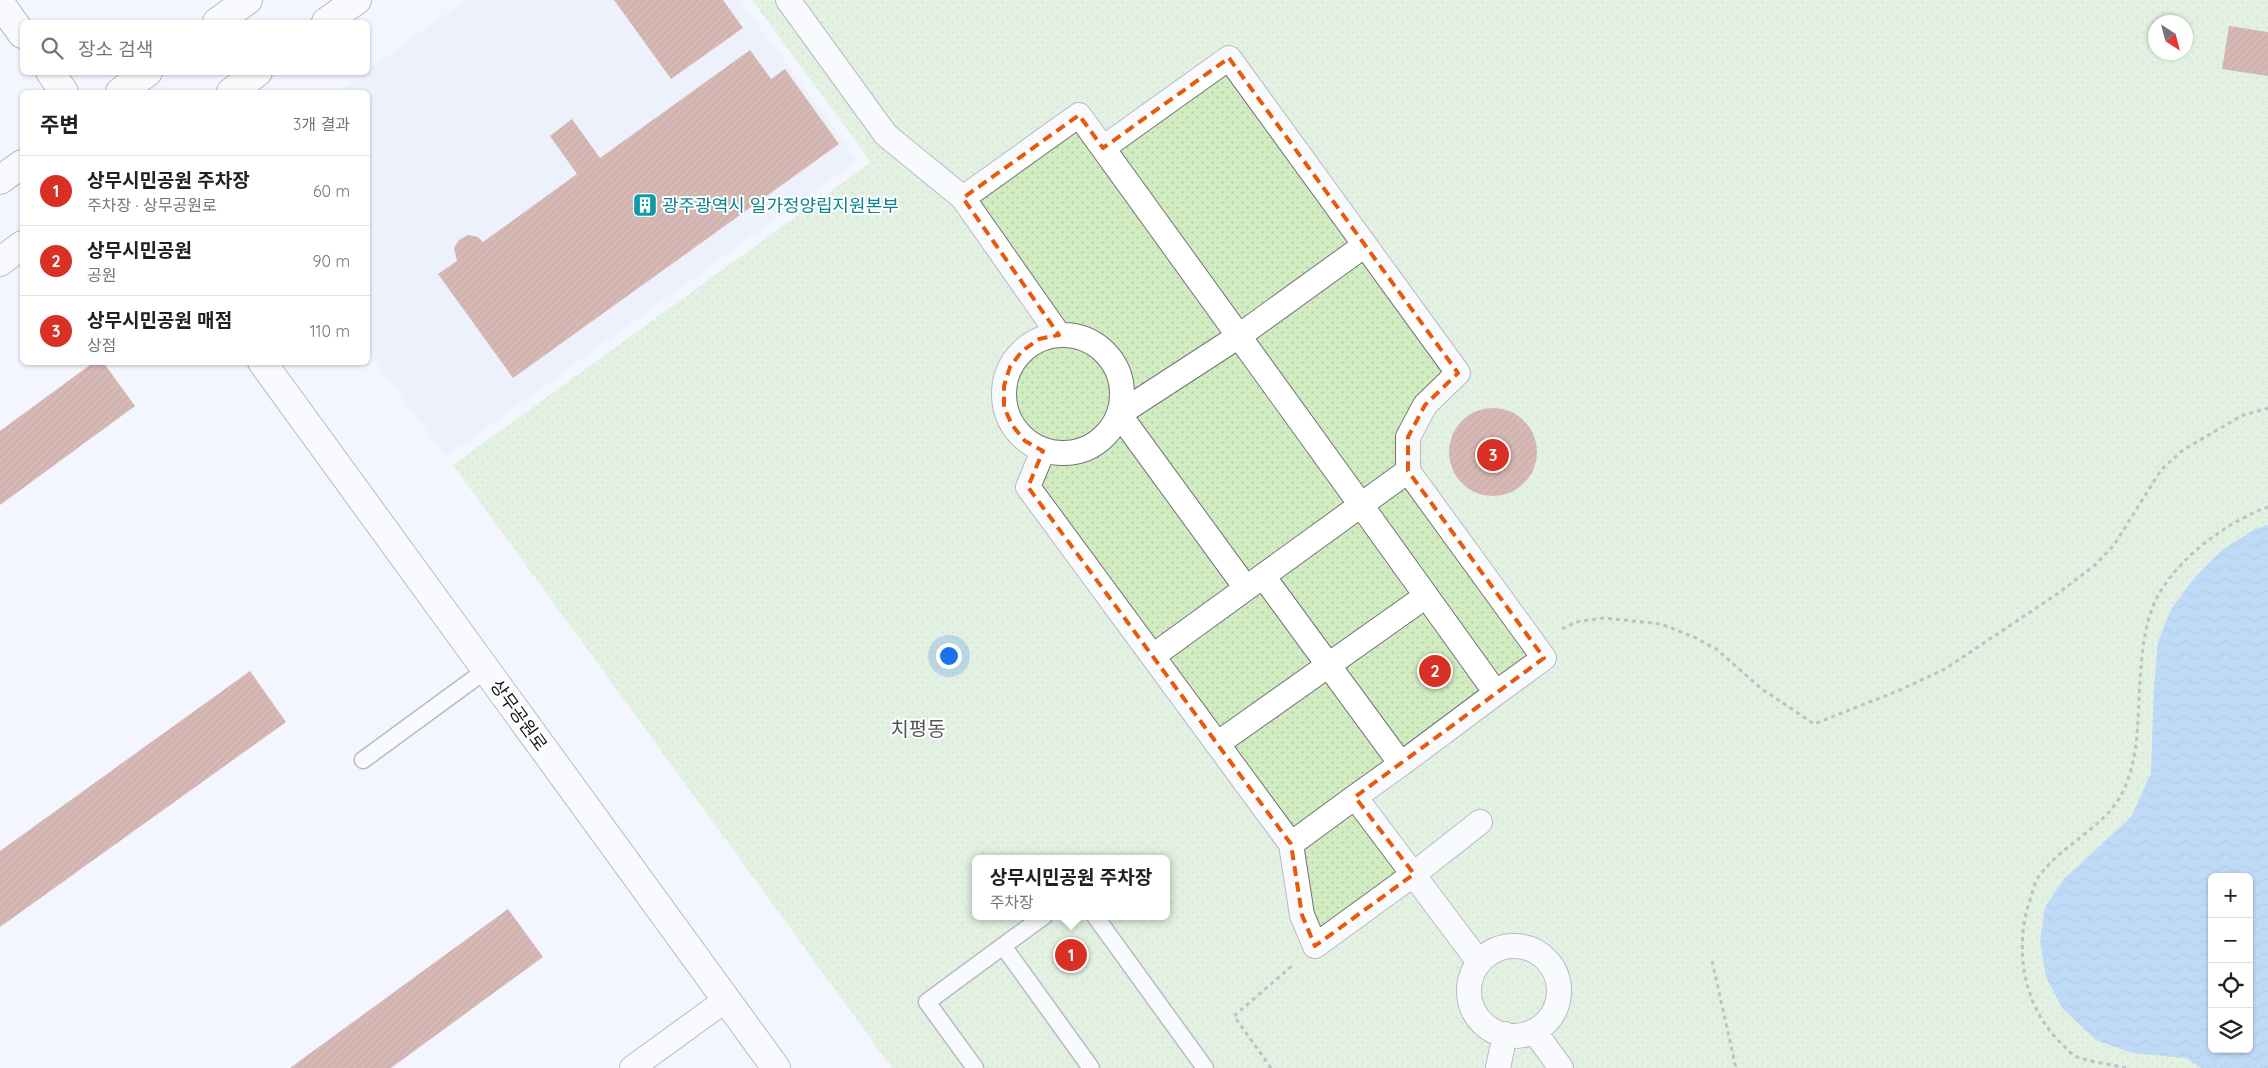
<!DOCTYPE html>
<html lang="ko">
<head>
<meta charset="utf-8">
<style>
	body { margin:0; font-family:Quicksand,"Noto Sans KR",sans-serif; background:#f6f6f6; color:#202124 }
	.controls { position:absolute; right:15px; bottom:15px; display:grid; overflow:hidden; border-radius:8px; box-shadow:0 1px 4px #0004 }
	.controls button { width:45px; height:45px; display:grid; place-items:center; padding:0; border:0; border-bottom:1px solid #e0e0e0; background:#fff; color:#202124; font:25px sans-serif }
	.compass { position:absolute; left:2148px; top:15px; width:45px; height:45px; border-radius:50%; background:#fff; box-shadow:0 1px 4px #0004; rotate:144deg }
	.you { position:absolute; left:948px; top:655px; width:18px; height:18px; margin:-12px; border:4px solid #fff; border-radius:50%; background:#1a73e8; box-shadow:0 0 0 8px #1a73e833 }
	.badge { display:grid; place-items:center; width:32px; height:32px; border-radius:50%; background:#d93025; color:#fff; font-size:16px; font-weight:700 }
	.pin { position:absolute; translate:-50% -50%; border:2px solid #fff; box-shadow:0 1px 5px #0006 }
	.popup { position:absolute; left:972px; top:855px; width:198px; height:65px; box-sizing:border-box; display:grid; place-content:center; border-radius:8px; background:#fff; filter:drop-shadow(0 1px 4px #0005); font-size:16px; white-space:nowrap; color:#757577 }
	.popup b { font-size:19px; color:#202124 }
	.popup::after { content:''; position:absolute; left:50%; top:100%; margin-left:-10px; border:10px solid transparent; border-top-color:#fff }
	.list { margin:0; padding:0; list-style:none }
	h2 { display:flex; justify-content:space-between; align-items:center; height:65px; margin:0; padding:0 20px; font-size:21px }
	h2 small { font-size:16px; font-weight:400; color:#757577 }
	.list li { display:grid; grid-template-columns:32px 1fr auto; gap:15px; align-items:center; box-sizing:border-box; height:70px; padding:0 20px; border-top:1px solid #e0e0e0 }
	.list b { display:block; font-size:19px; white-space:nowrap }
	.list p { margin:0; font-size:16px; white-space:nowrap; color:#757577 }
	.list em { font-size:16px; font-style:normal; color:#757577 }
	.icon { flex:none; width:28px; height:28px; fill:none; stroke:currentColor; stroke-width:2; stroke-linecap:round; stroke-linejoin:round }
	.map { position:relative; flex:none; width:2268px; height:1068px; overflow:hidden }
	.search { position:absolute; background:#fff; box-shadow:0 1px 4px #0004; left:20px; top:20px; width:350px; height:55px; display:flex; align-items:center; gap:12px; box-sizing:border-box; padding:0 18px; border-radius:8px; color:#757577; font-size:19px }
	.panel { position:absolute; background:#fff; box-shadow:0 1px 4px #0004; left:20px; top:90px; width:350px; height:275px; border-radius:8px }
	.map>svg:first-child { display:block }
	.built { fill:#e6eafa }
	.park { fill:url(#park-dots); fill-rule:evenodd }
	.water { fill:url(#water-waves); fill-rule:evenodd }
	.building { fill:url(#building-hatch) }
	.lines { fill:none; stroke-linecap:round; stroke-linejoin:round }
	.service-casing { stroke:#71737b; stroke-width:19 }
	.pedestrian-casing { stroke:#71737b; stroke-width:26 }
	.tertiary-casing { stroke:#71737b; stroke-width:30 }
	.path { stroke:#7e8086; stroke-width:3; stroke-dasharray:4 4; stroke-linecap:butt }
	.service { stroke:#fff; stroke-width:16 }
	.pedestrian { stroke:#fff; stroke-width:24 }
	.tertiary { stroke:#fff; stroke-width:28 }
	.marked { fill:none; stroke:#e8590c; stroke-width:4; stroke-dasharray:10 6; stroke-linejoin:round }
	.labels { text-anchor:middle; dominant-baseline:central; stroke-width:4; stroke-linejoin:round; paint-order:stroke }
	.culture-label { font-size:18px; fill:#0d838f; stroke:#fff; text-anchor:start }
	.street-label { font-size:18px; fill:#131417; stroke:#fff }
	.quarter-label { font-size:20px; fill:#52545b; stroke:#fff }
</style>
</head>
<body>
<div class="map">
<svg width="2268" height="1068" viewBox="0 0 2268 1068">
	<defs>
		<pattern id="park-dots" width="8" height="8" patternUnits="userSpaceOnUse" patternTransform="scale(1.25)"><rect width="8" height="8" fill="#d1ecc0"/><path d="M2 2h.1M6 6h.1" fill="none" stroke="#b3caa4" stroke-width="1.8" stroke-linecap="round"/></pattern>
		<pattern id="water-waves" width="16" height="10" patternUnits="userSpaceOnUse" patternTransform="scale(1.25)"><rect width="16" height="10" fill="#7fb9f0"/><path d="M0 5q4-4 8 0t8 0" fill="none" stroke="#6d9ecd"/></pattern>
		<pattern id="building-hatch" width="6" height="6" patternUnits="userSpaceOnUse" patternTransform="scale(1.25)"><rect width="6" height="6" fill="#b86d5c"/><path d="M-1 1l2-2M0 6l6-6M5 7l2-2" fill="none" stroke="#94584b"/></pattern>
	</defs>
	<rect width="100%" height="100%" fill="#f3f6fe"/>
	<path class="built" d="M465,0h275l117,160 -411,297 -78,-106v-259h-29z"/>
	<path class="park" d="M752,0h1516v1068h-1376l-439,-603 418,-303zM2156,22h30v30h-30zM976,859h190v57h-190zM2212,877h37v172h-37z"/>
	<path class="water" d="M2268,525v543h-67l-15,-10 -54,-5 -36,-13 -34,-32 -16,-31 -6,-36 5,-34 19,-28 67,-62 20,-44 3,-87 4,-44 13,-33 24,-32 27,-27 33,-21zM2212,877h37v172h-37z"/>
	<path class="building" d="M614,0h109l20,28 -72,51z
		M2229,26l39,6v44l-46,-7z
		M750,50l21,29 14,-10 54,75 -326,234 -75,-104 19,-13 -3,-13 5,-8 9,-5 10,2 5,5 94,-68 -27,-38 22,-17 28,39z
		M94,362h9l32,44 -135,99v-74z
		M1449 452a44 44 0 1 1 88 0a44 44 0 1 1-88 0Z
		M250,671l36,51 -286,205v-76z
		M508,909l35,48 -152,111h-101z"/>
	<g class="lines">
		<defs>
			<path id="service" d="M363,760l123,-90
				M1044,916l-41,30 88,122
				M1095,916l110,152
				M975,1068l-48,-66 76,-56"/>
			<path id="pedestrian" d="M788,0l98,135 77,63 96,137
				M1103,148l126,-90 229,315 -33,32 -17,32v34
				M963,198l116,-83 282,390 47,-34 136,187 -48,35
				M1004 394a59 59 0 1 1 118 0a59 59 0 1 1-118 0Z
				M1043,451l-15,36 263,357 64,-47
				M1263,576l98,-71 135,188 -95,71
				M1246,588l-127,-174 120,-78 126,-91
				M1153,656l110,-80 138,188 -46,33 124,165
				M1217,744l209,-148
				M1291,844l11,71 13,31 99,-72 66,-52
				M1469 991a45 45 0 1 1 90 0a45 45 0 1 1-90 0Z
				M1534,1031l27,37
				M632,1068l95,-69
				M1498,1068l7,-34"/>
			<path id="tertiary" d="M0,3l22,31
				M217,22l31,-22
				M326,22l31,-22
				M50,72l14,20
				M120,92l28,-20
				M231,92l27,-20
				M0,180l22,-16
				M0,262l22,-17
				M262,362l514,706"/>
		</defs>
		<use href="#service" class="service-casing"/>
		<use href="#pedestrian" class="pedestrian-casing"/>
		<use href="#tertiary" class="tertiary-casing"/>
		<path class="path" d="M1562,629l14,-7 28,-4 57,6 33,13 22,12 46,40 52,35 86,-34 45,-21 115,-77 35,-27 19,-20 47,-75 22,-20 58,-34 27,-8
			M1712,961l24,107
			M1271,1068l-37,-52 59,-51
			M2126,1068c-11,-3 -42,-7 -51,-12 -4,-2 -8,-7 -11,-10 -40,-36 -51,-96 -34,-146 2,-6 4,-15 7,-21 24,-36 71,-51 88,-92 16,-37 12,-80 16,-119 2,-27 6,-56 21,-79 23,-36 67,-68 106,-82"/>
		<use href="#service" class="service"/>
		<use href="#pedestrian" class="pedestrian"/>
		<use href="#tertiary" class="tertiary"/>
	</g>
	<path d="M0 0H2268V1068H0ZM1229,58l229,315 -33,32 -17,32v34l136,187 -189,139 59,77 -99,72 -13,-31 -11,-71 -263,-357 15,-36 -18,-10 -13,-16 -8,-18v-21l6,-19 12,-16 17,-12 20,-4 -96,-137 116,-83 24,33z" fill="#f3f6fe" fill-opacity=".55" fill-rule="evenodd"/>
	<path class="marked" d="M1229,58l229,315 -33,32 -17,32v34l136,187 -189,139 59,77 -99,72 -13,-31 -11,-71 -263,-357 15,-36 -18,-10 -13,-16 -8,-18v-21l6,-19 12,-16 17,-12 20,-4 -96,-137 116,-83 24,33z"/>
	<defs>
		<symbol id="building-square" viewBox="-11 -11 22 22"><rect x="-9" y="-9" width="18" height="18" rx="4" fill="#0f9aa8" stroke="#fff"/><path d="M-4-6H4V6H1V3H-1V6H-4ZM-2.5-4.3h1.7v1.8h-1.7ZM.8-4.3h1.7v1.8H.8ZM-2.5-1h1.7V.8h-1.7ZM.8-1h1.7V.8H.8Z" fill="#fff"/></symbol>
	</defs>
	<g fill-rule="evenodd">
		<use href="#building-square" x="631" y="191" width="28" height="28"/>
	</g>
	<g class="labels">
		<g class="culture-label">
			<text x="662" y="205">광주광역시 일가정양립지원본부</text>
		</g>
		<g class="street-label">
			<text transform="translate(519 715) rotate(54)">상무공원로</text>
		</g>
		<g class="quarter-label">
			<text x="918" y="728">치평동</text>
		</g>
	</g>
</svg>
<div class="controls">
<button>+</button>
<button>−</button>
<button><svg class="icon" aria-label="locate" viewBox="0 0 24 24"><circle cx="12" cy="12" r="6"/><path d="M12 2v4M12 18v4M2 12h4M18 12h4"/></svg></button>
<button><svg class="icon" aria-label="layers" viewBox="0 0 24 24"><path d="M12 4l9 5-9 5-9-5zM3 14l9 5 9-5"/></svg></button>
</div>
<svg class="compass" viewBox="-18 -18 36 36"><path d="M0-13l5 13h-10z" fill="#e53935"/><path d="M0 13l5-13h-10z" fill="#757577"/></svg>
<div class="you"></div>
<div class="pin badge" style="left:1071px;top:955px">1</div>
<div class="popup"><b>상무시민공원 주차장</b>주차장</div>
<div class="pin badge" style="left:1435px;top:671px">2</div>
<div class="pin badge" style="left:1493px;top:455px">3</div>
<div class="search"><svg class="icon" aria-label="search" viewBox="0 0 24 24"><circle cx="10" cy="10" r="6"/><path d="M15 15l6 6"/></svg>장소 검색</div>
<section class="panel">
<h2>주변<small>3개 결과</small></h2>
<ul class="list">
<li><span class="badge">1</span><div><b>상무시민공원 주차장</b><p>주차장 · 상무공원로</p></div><em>60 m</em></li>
<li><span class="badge">2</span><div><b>상무시민공원</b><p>공원</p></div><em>90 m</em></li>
<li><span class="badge">3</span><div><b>상무시민공원 매점</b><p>상점</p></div><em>110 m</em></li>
</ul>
</section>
</div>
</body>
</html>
